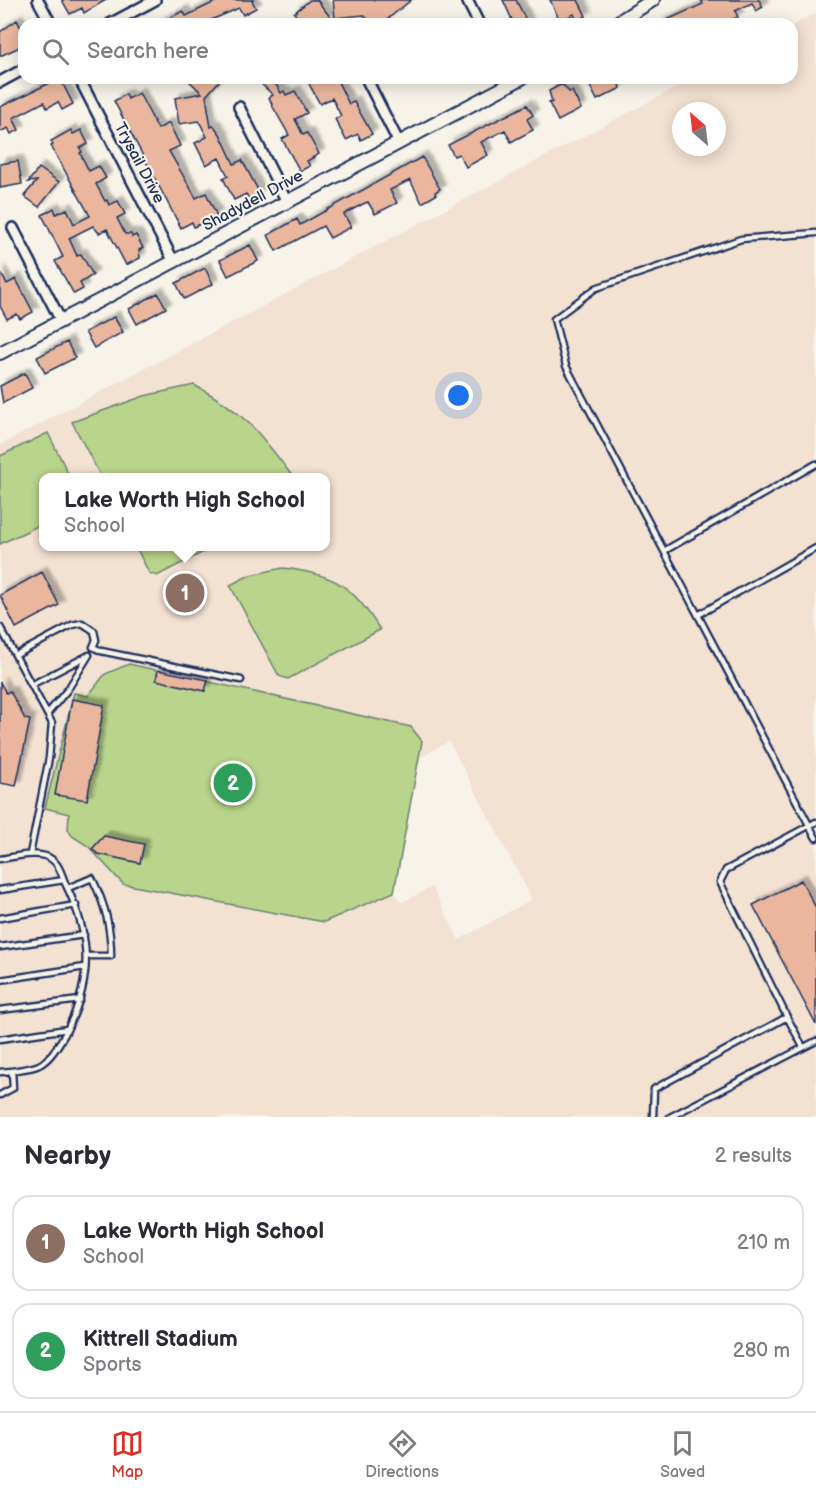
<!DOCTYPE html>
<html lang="en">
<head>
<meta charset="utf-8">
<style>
	body { margin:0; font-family:"Balsamiq Sans",sans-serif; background:#f2f2f3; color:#2b2b33 }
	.compass { position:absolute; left:672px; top:102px; width:54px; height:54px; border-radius:50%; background:#fff; box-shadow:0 3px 15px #0003; rotate:332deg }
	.you { position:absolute; left:459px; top:396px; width:21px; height:21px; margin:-15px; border:4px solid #fff; border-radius:50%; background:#1a73e8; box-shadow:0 0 0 9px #1a73e833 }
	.badge { display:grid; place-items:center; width:39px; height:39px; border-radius:50%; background:#d93025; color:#fff; font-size:20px; font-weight:700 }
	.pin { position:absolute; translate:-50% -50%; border:3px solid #fff; box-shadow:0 2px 6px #0006 }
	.popup { position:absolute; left:39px; top:473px; width:291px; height:78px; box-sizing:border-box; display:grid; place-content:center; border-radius:12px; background:#fff; filter:drop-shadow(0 2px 4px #0005); font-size:20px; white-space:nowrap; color:#7c7c81 }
	.popup b { font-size:22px; color:#2b2b33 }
	.popup::after { content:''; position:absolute; left:50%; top:100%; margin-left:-12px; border:12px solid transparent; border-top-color:#fff }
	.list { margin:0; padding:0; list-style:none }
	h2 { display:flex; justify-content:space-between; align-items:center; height:78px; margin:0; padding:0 24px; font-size:26px }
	h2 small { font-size:20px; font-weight:400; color:#7c7c81 }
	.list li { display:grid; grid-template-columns:39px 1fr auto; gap:18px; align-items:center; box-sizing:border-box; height:96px; margin:0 12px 12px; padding:0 12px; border:2px solid #e1e1e2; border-radius:18px }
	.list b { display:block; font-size:22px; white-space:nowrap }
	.list p { margin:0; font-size:20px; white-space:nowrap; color:#7c7c81 }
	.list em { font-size:20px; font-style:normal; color:#7c7c81 }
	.icon { flex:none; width:33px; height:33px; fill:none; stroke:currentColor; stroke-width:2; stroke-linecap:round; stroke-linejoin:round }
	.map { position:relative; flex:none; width:816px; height:1117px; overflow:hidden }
	.search { position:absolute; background:#fff; box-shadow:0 3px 15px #0003; left:18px; right:18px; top:18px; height:66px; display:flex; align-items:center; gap:15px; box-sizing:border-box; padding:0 21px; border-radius:18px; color:#7c7c81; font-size:22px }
	.sheet { height:294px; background:#fff }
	nav { display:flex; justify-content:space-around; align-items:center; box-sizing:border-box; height:84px; border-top:2px solid #e1e1e2; background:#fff; font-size:16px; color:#7c7c81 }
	nav a { display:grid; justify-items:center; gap:3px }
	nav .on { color:#d93025 }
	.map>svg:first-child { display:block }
	.built { fill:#f3e1d2; fill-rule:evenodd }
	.green { fill:#b9d48b; stroke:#6a8274; stroke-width:1.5 }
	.building { fill:#eab69d; stroke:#1b2f5e; stroke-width:1.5; filter:url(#shadow) }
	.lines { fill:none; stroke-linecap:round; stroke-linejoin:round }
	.service-casing { stroke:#1b2f5e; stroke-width:9 }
	.minor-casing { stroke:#1b2f5e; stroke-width:14 }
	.tertiary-casing { stroke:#1b2f5e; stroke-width:16 }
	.service { stroke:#f7f3e8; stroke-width:4.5 }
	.minor { stroke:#f7f3e8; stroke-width:9 }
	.tertiary { stroke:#f7f3e8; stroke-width:12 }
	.labels { text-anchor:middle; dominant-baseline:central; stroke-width:4.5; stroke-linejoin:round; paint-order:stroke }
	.street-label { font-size:16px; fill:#1b2f5e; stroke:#f7f3e8 }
</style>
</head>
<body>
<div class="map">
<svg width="816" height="1117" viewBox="0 0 816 1117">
	<defs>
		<filter id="shadow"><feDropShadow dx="5.5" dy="-5.5" stdDeviation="1.5" flood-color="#0004"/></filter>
	</defs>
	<rect width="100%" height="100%" fill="#f7f3e8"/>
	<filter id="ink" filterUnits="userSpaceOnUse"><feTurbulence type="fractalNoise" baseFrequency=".0167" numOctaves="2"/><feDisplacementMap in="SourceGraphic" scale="12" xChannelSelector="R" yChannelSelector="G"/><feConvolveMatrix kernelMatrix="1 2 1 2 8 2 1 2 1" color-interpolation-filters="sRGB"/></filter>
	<g filter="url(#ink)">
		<path class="built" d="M816,13v1104h-816v-672l694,-367h98v-52zM681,111h36v36h-36zM44,478h282v68h-282zM449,741l83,158 -73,41 -27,-53 -31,16 -7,-11 26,-134z"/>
		<path class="green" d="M194,385c51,27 65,47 99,92h-192l-29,-55 72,-26z
			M48,433l22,44 -26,1v45l-44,21v-88z
			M136,547h77l-56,29 -8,-3z
			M283,568c51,6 70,17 97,62l-92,49 -9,-3 -49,-91 20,-10z
			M129,664l282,63 11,14 -28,151 -70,30 -201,-38 -35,-38 -16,-10 -4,-7 1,-15 -24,-6 29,-115 14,3 17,-22z"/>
		<path class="building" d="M62,0h44l-22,13 -2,-5 -12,6z
			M219,0h35l-2,1 4,7 -13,7 -4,-7 -37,16h-44l25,-13 3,5z
			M310,0h7l14,18 -6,1 4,5h-27l-8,-11z
			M333,0h78l-27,22 -2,-2 -5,4h-5l-8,-9 -29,3z
			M503,0h13l12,24h-14z
			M550,0h28l8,16 -9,5 -3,-7 -14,7z
			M701,0h58l4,7 -7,4 -4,-8 -17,8 3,6 -15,7h-65l45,-20z
			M17,20l4,8 3,-2v19l-24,11v-24z
			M60,78l13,26 -11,6 -4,-8 -11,6 -3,-6 -31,16 6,12 -8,4 -3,-6 -8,4v-25z
			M186,78h36l-16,18 5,31 3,-1 6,8 14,30 8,-4 18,34 -11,5 -3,-5 -12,6 -11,-22 5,-2 -9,-18 -13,7 -11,-22 12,-6 -8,-16 -20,3 -4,-26 27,-5z
			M255,78h17l9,15 3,-2 2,4 9,-4 12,22 -12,6 8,16 4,-2 12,21 -12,7 3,5 -10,5 -18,-32 7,-4 -16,-28 -4,-10 4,-2z
			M316,78h20l13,26 5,-2 18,32 -11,6 -3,-6 -12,6 -11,-21 6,-3 -9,-18 -12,6 -12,-22z
			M586,78h45l-13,6 3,4 -24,12z
			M562,84l7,8 3,-1 9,18 -23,12 -9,-18 3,-1 -3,-11z
			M139,93l19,36 11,-6 11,23 -11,5 27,47 10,-5 11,23 -23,11 -2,-5 -11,6 -67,-127 12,-7 2,5z
			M527,105l6,10 -6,4 6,11 -22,12 -6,-12 -24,12 7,13 -22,12 -7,-13 -5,2 -6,-11z
			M71,130l2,4 8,-4 7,14 -8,4 2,4 -2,1 9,18 10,-5 7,12 -10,6 9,17 2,-1 2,5 9,-4 7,13 -8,4 8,16h6l1,3 4,-2 7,13 -4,2 1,8 -14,7 -19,-36 -8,4 -6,-7 -24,12 8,18 4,-2 12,21 -13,8 3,6 -9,5 -19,-33 8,-4 -21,-42 12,-7 2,6 11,-5 7,15 16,-8 -39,-70 2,-1 -2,-4z
			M422,157l18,32 -5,3 1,3 -14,8 -12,-23 -20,10 7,13 -22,11 -7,-12 -5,2 -19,10 7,13 -21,11 -7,-12 -47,25 -8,-16 29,-16 3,6z
			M18,161l4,23 -22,4v-24z
			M39,168l20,14 -20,25 -15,-11 13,-15 -9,1z
			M250,245l8,16 -30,15 -8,-16z
			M205,268l8,16 -29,15 -8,-16z
			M0,272l7,12 9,-5 17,33 -13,7 -3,-5 -10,5 -7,-13z
			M158,293l8,15 -29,16 -8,-15z
			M114,317l9,15 -29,16 -9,-16z
			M67,342l8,16 -30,15 -8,-16z
			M25,373l7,15 -29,15 -3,-17z
			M42,572l17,33 -43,23 -16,-33z
			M158,670l50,10 -3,11 -49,-11z
			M0,682l6,11 4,-2 15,28 5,1 -14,66 -16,-3z
			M72,699l32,6 -17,95 -32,-5z
			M104,836l40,8 -4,19 -42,-9 -6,-5z
			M801,880l15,28v117l-63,-120z"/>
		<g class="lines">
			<defs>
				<path id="service" d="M816,233l-75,6 -145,49 -42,31 12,47 250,472
					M664,551l152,-87
					M698,615l118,-67
					M0,627l52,96 -3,35 -19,96
					M93,647l8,4 140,29
					M16,655l56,-30 10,-2 12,8 2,9 -3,7
					M33,684l56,-29 -21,34 -20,24
					M0,859c15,-2 31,-7 45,-3 14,4 16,18 21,29 26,53 27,95 -1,149 -6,10 -15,26 -26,31 -8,4 -19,4 -27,6
					M68,888l24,-10c13,26 19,49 19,78h-25
					M0,890l64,-10
					M0,918l76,-13
					M0,947l84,-12
					M0,980l85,-13
					M0,1010l80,-10
					M787,1017l-67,-135 6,-12 90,-48
					M0,1039l67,-10
					M0,1072l12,-1 1,17 -13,7
					M653,1117l1,-28 133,-72 16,30
					M670,1117l146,-76"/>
				<path id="minor" d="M38,0l13,24
					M467,0l12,24
					M110,24l45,-24
					M79,78l95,184
					M366,78l33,65
					M0,82l24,-13
					M239,107l48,95
					M13,228l48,93"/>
				<path id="tertiary" d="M615,24l38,-24
					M0,353l522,-275"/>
			</defs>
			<use href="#service" class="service-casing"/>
			<use href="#minor" class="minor-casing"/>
			<use href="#tertiary" class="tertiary-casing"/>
			<use href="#service" class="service"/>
			<use href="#minor" class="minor"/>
			<use href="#tertiary" class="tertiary"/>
		</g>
	</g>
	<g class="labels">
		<g class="street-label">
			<text transform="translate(139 163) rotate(62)">Trysail Drive</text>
			<text transform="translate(253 201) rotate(-28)">Shadydell Drive</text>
		</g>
	</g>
</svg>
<svg class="compass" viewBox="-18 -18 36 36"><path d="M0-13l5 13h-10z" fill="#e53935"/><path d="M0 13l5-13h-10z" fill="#7c7c81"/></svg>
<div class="you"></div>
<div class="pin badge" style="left:185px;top:593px;background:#8d6e63">1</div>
<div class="popup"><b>Lake Worth High School</b>School</div>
<div class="pin badge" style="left:233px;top:783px;background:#2e9e5b">2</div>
<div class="search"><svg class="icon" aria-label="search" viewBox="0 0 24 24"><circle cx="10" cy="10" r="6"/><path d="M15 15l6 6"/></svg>Search here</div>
</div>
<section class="sheet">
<h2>Nearby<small>2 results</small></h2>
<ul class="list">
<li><span class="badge" style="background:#8d6e63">1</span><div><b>Lake Worth High School</b><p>School</p></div><em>210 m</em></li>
<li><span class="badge" style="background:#2e9e5b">2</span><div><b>Kittrell Stadium</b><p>Sports</p></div><em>280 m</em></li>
</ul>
</section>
<nav>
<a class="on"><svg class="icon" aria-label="map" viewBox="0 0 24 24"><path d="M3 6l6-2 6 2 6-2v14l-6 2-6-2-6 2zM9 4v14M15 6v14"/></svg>Map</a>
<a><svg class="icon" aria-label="directions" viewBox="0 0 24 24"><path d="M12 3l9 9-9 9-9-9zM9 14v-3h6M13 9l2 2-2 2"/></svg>Directions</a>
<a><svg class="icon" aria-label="saved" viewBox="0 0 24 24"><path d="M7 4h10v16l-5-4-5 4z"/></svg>Saved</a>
</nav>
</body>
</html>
